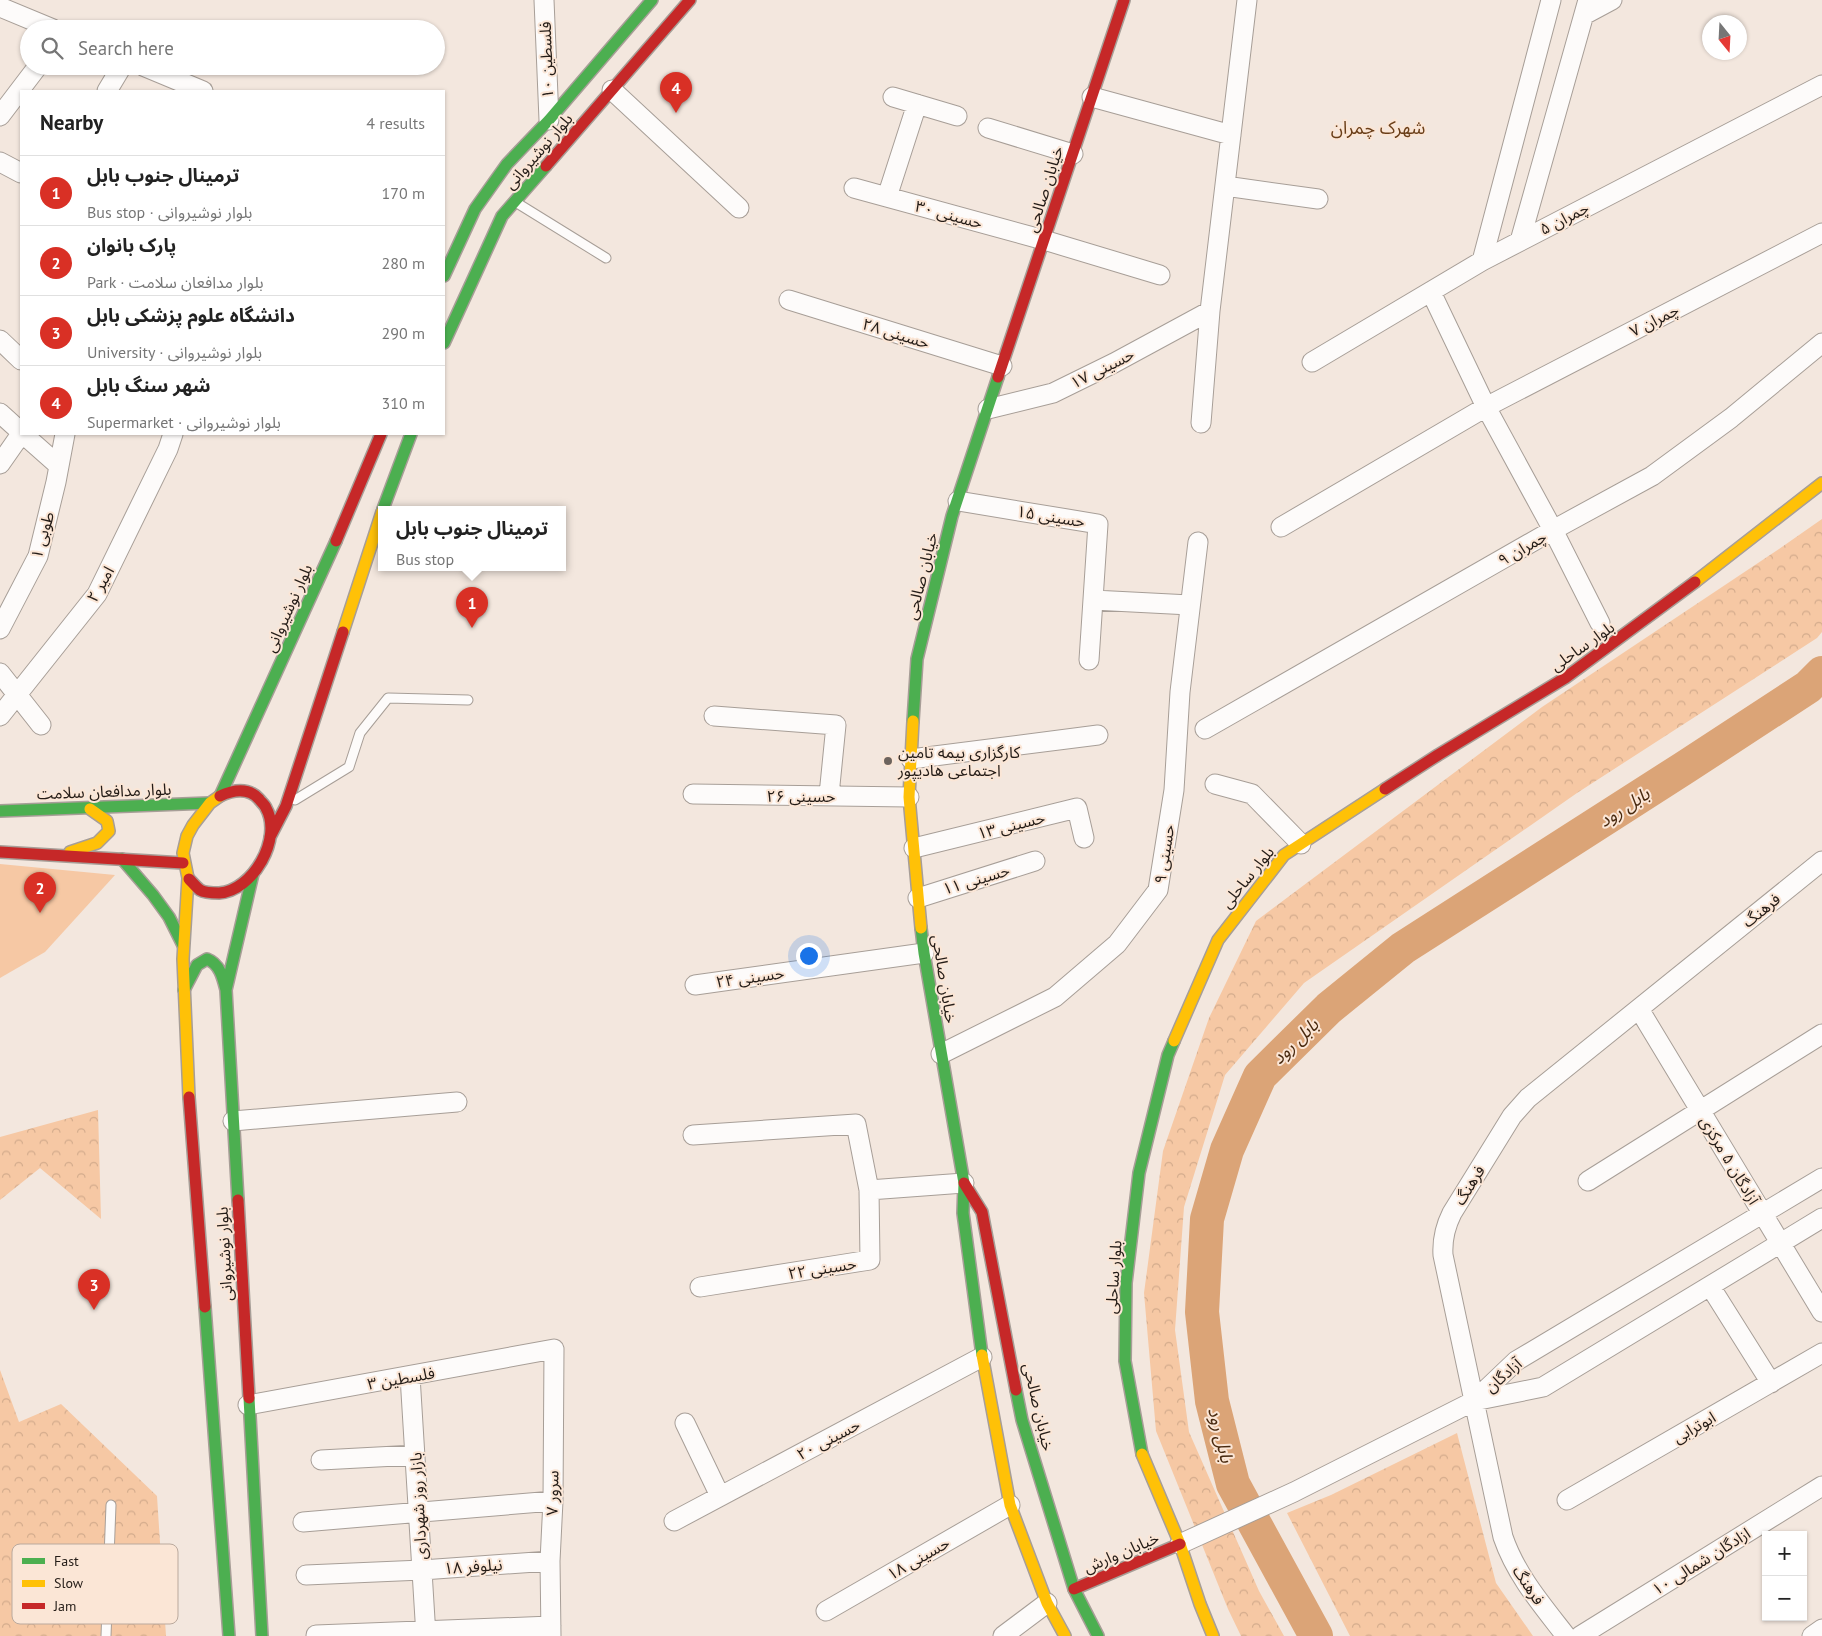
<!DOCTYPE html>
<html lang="en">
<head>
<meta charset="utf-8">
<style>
	body { margin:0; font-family:"PT Sans","Noto Sans Arabic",sans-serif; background:#f2f2f2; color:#222 }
	.controls { position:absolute; right:15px; bottom:15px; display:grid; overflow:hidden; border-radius:0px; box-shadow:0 1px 4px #0004 }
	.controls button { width:45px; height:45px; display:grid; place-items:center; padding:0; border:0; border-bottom:1px solid #e0e0e0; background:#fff; color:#222; font:25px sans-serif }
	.compass { position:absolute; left:1702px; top:15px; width:45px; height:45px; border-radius:50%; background:#fff; box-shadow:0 1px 4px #0004; rotate:162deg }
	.you { position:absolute; left:808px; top:955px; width:18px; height:18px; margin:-12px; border:4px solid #fff; border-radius:50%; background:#1a73e8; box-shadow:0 0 0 8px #1a73e833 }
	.badge { display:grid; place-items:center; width:32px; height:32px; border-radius:50%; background:#d93025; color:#fff; font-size:16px; font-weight:700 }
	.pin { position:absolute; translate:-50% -41px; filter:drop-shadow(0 1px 2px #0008) }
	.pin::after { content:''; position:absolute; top:26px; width:18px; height:15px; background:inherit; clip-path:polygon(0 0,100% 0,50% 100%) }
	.popup { position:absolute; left:378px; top:506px; width:188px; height:65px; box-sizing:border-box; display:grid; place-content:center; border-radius:0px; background:#fff; filter:drop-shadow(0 1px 4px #0005); font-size:16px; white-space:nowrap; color:#767676 }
	.popup b { font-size:19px; color:#222 }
	.popup::after { content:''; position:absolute; left:50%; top:100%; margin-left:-10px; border:10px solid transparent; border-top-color:#fff }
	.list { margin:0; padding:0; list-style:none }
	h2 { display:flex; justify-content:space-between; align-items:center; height:65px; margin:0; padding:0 20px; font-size:21px }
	h2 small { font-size:16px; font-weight:400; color:#767676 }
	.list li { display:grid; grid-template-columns:32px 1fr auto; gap:15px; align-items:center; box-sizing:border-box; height:70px; padding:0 20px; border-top:1px solid #e0e0e0 }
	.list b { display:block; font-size:19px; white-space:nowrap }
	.list p { margin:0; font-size:16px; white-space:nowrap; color:#767676 }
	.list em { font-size:16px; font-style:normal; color:#767676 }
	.icon { flex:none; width:28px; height:28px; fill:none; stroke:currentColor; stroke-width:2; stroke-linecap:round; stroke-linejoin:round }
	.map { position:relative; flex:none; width:1822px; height:1636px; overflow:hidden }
	.search { position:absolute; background:#fff; box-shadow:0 1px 4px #0004; left:20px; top:20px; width:425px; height:55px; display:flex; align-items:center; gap:12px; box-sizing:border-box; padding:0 18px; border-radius:28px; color:#767676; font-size:19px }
	.panel { position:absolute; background:#fff; box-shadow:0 1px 4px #0004; left:20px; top:90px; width:425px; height:345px; border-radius:0px }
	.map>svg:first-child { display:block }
	.green { fill:#f6c8a4 }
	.forest { fill:url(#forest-crowns) }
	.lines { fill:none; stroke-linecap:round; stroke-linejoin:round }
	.river { stroke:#dba477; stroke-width:34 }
	.lane-casing { stroke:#a79e97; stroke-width:11 }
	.street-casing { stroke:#a79e97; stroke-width:21 }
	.fast-casing { stroke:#a79e97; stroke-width:14 }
	.slow-casing { stroke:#a79e97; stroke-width:14 }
	.jam-casing { stroke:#a79e97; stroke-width:14 }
	.lane { stroke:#fdfbfa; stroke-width:9 }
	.street { stroke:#fdfbfa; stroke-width:19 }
	.fast { stroke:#4caf50; stroke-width:11 }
	.slow { stroke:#ffc107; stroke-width:11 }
	.jam { stroke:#c62828; stroke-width:11 }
	.poi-dot { fill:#6c635d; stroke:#fbe6d6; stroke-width:2 }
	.labels { text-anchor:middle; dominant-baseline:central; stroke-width:4; stroke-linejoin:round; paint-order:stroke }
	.street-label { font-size:16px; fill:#241c17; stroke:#fbe6d6 }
	.poi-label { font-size:16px; fill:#241c17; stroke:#fbe6d6; text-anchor:start }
	.neighbourhood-label { font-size:18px; fill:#6a3e18; stroke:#fbe6d6 }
	.water-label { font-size:18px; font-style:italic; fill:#48290f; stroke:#fbe6d6 }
	.key { fill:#fbe6d6; stroke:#baa99d; stroke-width:1 }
	.key-label { font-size:14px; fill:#241c17 }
</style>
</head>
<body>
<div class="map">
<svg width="1822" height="1636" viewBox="0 0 1822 1636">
	<defs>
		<pattern id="forest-crowns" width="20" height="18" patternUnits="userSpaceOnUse" patternTransform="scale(1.25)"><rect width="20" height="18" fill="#f6c8a4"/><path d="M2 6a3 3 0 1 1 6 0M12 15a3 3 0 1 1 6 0" fill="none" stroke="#d3ab8c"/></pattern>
	</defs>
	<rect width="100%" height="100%" fill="#f3e7de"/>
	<path class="green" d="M0,864l115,11 -70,77 -45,26z"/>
	<path class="forest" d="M1822,519v113l-5,6 -240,155 -273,190 -79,92 -41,132 -9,123 14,102 70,159 25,45h-43l-13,-27 -72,-178 -12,-138 19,-142 46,-133 47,-97 286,-214 237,-158z
		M98,1110l3,109 -61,-51 -40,32v-63z
		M0,1370l19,52 42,-18 96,92 9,140h-166z
		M1457,1433l39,150 37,53h-183l-63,-123 44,-18z"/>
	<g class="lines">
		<path class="river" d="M1316,1636l-83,-152 -21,-83 -10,-89 5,-93 20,-69 33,-74 69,-68 74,-60 281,-180 124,-81 14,-14"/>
		<defs>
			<path id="lane" d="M517,203l89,55
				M295,800l54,-33 11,-34 28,-35 80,2
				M106,1636l5,-131"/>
			<path id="street" d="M544,0l5,120
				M0,7l53,22
				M1584,15l28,-15
				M143,66l60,25
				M612,90l127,118
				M107,91l15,-25
				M893,97l64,19
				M1092,97l139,38
				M0,116l38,-50
				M988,128l85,26
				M0,162l21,11
				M1225,186l93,13
				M854,188l190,52 116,35
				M887,197l30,-93
				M1520,241l68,-241
				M1482,261l69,-261
				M1431,292l55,115 67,123 47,93
				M789,300l213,66
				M0,340l21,20
				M1312,362l170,-101 340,-176
				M988,409l65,-16 61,-30 96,-52
				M0,413l21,19
				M1201,423l9,-112 37,-311
				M23,434l35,31
				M0,464l21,-30
				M958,501l140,23 -9,136
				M1281,527l205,-120 336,-174
				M1093,600l97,5
				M0,629l38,-73 18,-74 9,-48
				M0,673l41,52
				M0,716l97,-122 71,-145 5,-15
				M714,716l122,9 -7,70
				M1205,729l348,-199 99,-54 79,-58 91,-75
				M911,759l187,-24
				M1215,784l37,10 49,50
				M693,794l216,3
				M914,848l163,-40 7,30
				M918,898l117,-37
				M695,985l229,-32
				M1639,1009l183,303
				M941,1054l114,-57 62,-53 41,-54 16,-100 6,-98 18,-150
				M233,1121l224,-19
				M693,1135l163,-11 13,66
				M1588,1181l234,-147
				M1710,1286l61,97
				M700,1287l170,-27 -1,-70 95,-7
				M410,1376l16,260
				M1474,1401l42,-40 306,-183
				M248,1405l306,-56 -1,152 -3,60 1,75
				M685,1423l35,73
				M321,1460l94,-5
				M1567,1500l255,-147
				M674,1521l308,-164
				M303,1522l250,-21
				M1180,1544l114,-52 180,-91 69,-14 279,-169
				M306,1575l116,-5 128,-9
				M826,1611l184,-106
				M316,1635l235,-9
				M1003,1636l44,-33
				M1566,1636c-24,-31 -50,-61 -63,-99l-60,-282c-1,-16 2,-28 9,-42l60,-97 16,-18 294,-237
				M1580,1636l242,-150
				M1812,1636l10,-7"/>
			<path id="fast" d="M444,276l31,-67 32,-45 42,-44 103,-120
				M444,343l58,-127 44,-50
				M383,509l28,-75
				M913,721l4,-62 35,-143 46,-139
				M221,794l115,-253
				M0,811l209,-8
				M122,859l31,36 16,22 14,28
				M921,928l3,25 40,230 -1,30 19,142
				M184,990l13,-25 10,-6c13,5 16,19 19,31
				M238,1200l-12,-210 27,-116
				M205,1307l24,329
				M1016,1390l6,30 52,169 24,47
				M249,1398l13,238
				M1142,1454l-17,-93 1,-78 13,-110 29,-118 6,-14"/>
			<path id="slow" d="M1695,582l127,-99
				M343,632l39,-120
				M913,721l-4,76 12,131
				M70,852l27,-9 12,-12 -2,-10 -17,-12
				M1174,1041l44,-101 66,-85 101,-66
				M189,1097l-6,-138 5,-81 -5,-25 4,-17 6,-11 17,-22 10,-7
				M982,1355l28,150 37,98 18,33
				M1142,1454l38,90 20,60 13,32"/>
			<path id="jam" d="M546,166l144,-166
				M998,377l126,-377
				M336,541l45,-107
				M1385,789l53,-34 127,-77 130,-96
				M270,837l16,-31 57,-174
				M0,852l183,11
				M189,879c3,3 7,8 11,11 5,3 12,3 19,3 34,-2 64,-55 47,-85 -1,-3 -5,-6 -7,-9 -11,-12 -26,-9 -39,-3
				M189,1097l16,210
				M964,1183l18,29 34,178
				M238,1200l11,198
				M1074,1589l106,-45"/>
		</defs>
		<use href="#lane" class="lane-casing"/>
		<use href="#street" class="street-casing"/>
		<use href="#fast" class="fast-casing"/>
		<use href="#slow" class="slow-casing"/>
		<use href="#jam" class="jam-casing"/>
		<use href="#lane" class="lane"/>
		<use href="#street" class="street"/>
		<use href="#fast" class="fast"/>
		<use href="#slow" class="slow"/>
		<use href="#jam" class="jam"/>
	</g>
	<circle class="poi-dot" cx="888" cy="761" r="5"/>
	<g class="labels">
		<g class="street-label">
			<text transform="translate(546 60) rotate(-92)">فلسطین ۱۰</text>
			<text transform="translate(538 151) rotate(-49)">بلوار نوشیروانی</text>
			<text transform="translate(1044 189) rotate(-72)">خيابان صالحی</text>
			<text transform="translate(949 214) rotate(15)">حسینی ۳۰</text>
			<text transform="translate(1564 218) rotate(-27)">چمران ۵</text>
			<text transform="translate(1654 320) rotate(-27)">چمران ۷</text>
			<text transform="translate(896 333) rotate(17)">حسینی ۲۸</text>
			<text transform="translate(1102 368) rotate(-27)">حسینی ۱۷</text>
			<text transform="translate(1051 516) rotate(9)">حسینی ۱۵</text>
			<text transform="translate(42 535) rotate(-74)">طوبی ۱</text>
			<text transform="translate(1522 548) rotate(-30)">چمران ۹</text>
			<text transform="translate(921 576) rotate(-76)">خيابان صالحی</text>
			<text transform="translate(100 584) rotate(-60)">امیر ۲</text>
			<text transform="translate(288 608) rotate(-66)">بلوار نوشیروانی</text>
			<text transform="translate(1582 646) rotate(-35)">بلوار ساحلی</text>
			<text transform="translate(104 791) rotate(-2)">بلوار مدافعان سلامت</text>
			<text x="801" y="796">حسینی ۲۶</text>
			<text transform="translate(1011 825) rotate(-14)">حسینی ۱۳</text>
			<text transform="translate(1164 854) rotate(-81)">حسینی ٩</text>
			<text transform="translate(1247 877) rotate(-51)">بلوار ساحلی</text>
			<text transform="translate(976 879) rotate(-17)">حسینی ۱۱</text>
			<text transform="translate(1761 910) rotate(-39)">فرهنگ</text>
			<text transform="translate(750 977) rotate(-8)">حسینی ۲۴</text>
			<text transform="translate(945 979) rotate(81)">خيابان صالحی</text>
			<text transform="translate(1730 1160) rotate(59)">آزادگان ۵ مرکزی</text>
			<text transform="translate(1469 1185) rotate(-58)">فرهنگ</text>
			<text transform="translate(224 1254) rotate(-93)">بلوار نوشیروانی</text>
			<text transform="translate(822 1268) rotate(-9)">حسینی ۲۲</text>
			<text transform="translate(1113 1277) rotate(-86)">بلوار ساحلی</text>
			<text transform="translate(1503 1375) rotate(-41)">آزادگان</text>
			<text transform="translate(401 1378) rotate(-10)">فلسطین ۳</text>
			<text transform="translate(1039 1407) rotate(77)">خيابان صالحی</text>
			<text transform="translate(1694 1427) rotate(-30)">ابوترابی</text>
			<text transform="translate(828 1439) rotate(-28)">حسینی ٢٠</text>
			<text transform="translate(552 1493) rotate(-89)">سرور ۷</text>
			<text transform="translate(418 1506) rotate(-93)">بازار روز شهرداری</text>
			<text transform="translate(1121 1552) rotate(-23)">خیابان وارش</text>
			<text transform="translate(918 1558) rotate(-30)">حسینی ۱۸</text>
			<text transform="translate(1701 1561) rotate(-32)">ازادگان شمالی ۱۰</text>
			<text transform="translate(473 1566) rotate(-4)">نیلوفر ۱۸</text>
			<text transform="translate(1529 1585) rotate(56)">فرهنگ</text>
		</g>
		<g class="poi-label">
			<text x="898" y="752">کارگزاری بیمه تامین<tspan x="898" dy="18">اجتماعی هادیپور</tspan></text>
		</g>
		<g class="neighbourhood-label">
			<text x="1378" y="127">شهرک چمران</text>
		</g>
		<g class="water-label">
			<text transform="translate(1624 807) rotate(-33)">بابل رود</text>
			<text transform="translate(1295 1041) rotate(-44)">بابل رود</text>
			<text transform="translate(1221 1435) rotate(76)">بابل رود</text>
		</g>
	</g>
	<rect x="12" y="1544" width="166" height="80" rx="8" class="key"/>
	<rect x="22" y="1558" width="23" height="6" fill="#4caf50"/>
	<rect x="22" y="1580" width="23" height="7" fill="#ffc107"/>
	<rect x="22" y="1603" width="23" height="6" fill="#c62828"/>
	<g class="key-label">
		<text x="54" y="1566">Fast</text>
		<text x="54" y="1588">Slow</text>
		<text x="54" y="1611">Jam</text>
	</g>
</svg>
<div class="controls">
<button>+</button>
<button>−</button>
</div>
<svg class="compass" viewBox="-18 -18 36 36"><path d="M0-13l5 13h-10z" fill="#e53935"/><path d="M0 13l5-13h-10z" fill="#767676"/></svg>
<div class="you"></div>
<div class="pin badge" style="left:472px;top:628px">1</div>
<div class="popup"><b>ترمینال جنوب بابل</b>Bus stop</div>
<div class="pin badge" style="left:40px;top:913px">2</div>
<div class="pin badge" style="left:94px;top:1310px">3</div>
<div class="pin badge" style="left:676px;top:113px">4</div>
<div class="search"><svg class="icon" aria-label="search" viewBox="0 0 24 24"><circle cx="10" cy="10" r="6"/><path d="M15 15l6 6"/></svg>Search here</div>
<section class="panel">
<h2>Nearby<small>4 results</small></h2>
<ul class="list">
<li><span class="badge">1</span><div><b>ترمینال جنوب بابل</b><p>Bus stop · بلوار نوشیروانی</p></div><em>170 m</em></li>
<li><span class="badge">2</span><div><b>پارک بانوان</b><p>Park · بلوار مدافعان سلامت</p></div><em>280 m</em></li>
<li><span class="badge">3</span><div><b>دانشگاه علوم پزشکی بابل</b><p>University · بلوار نوشیروانی</p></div><em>290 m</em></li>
<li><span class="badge">4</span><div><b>شهر سنگ بابل</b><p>Supermarket · بلوار نوشیروانی</p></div><em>310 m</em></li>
</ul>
</section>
</div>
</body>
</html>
